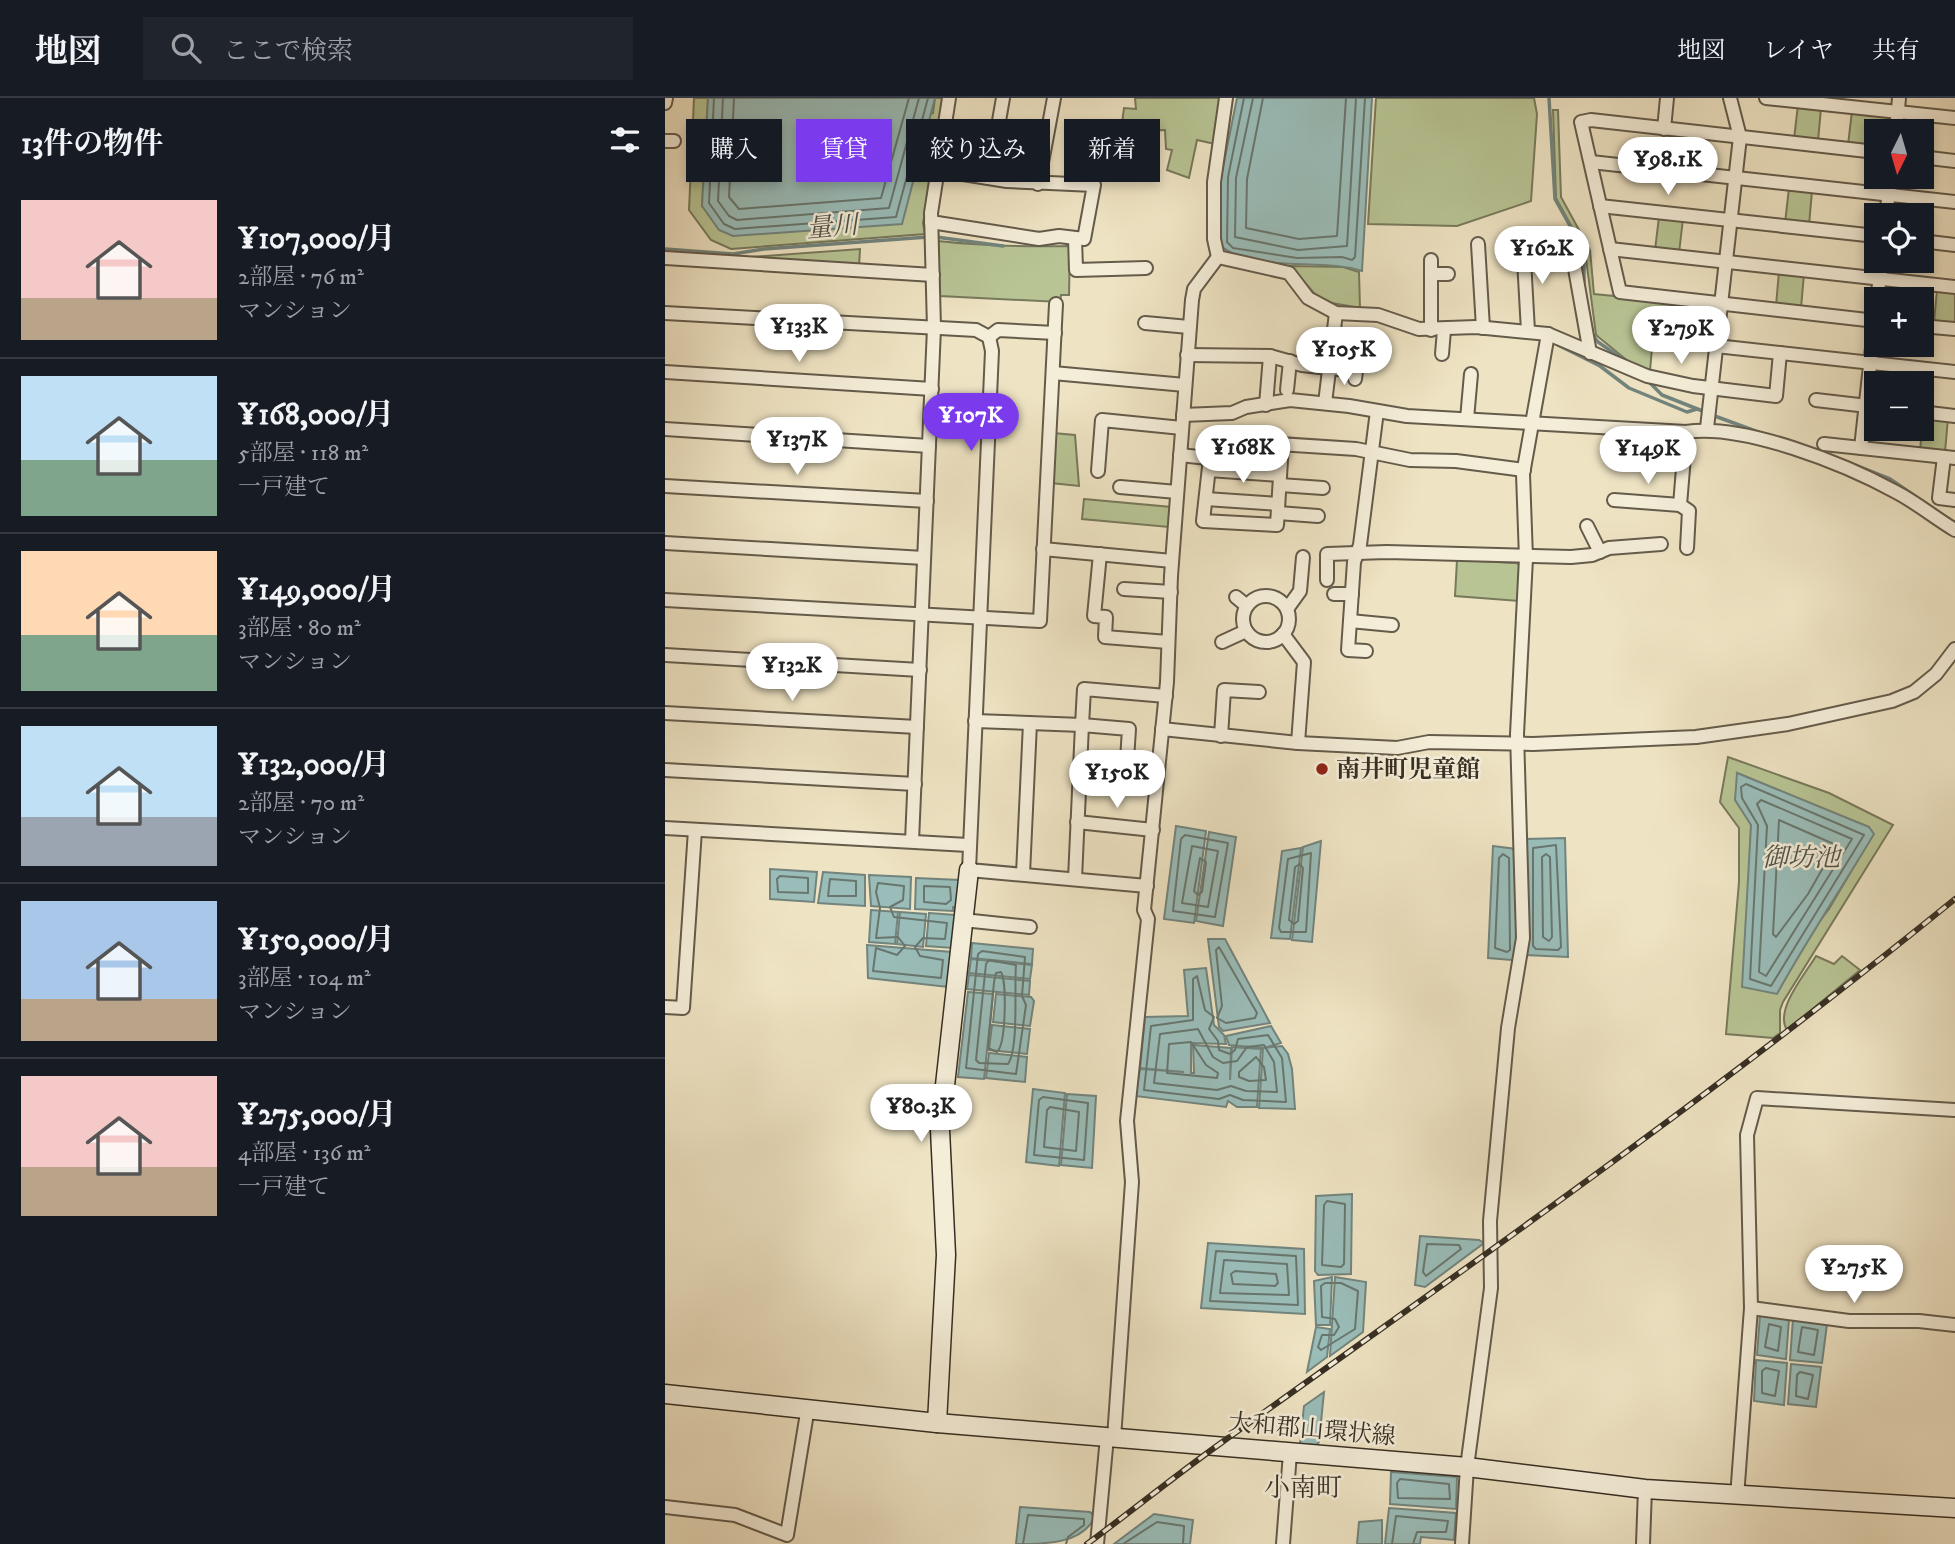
<!DOCTYPE html>
<html lang="ja">
<meta charset="utf-8">
<style>
body{margin:0;font-family:"IM FELL DW Pica","Noto Serif JP",serif;background:#20242c;color:#f1f3f6;height:100vh;display:flex;flex-direction:column;font-size:26px;white-space:nowrap}
*{box-sizing:border-box;margin:0}
p{font-size:23px;color:#9ea1a6}
.icon{flex:none;width:38px;height:38px;fill:none;stroke:currentColor;stroke-width:2;stroke-linecap:round;stroke-linejoin:round}
.map{position:relative;flex:1;overflow:hidden}
.drawer{display:flex;flex-direction:column;background:#171b24;width:665px}
.drawer>*{flex:none}
.guide{position:absolute;left:21px;top:21px;width:665px;height:63px;display:flex;gap:14px}
.needle{width:46px;rotate:185deg}
.fabs{position:absolute;left:1199px;top:21px;display:grid;gap:14px}
.fabs a{display:grid;place-items:center;width:70px;height:70px;border-radius:0px;background:#171b24;box-shadow:0 4px 10px #0003;font-size:35px}
.price{position:absolute;translate:-50% -60px;padding:0 16px;border-radius:24px;background:#fff;color:#222;font-size:23px;line-height:46px;filter:drop-shadow(0 2px 4px #0008)}
.price::after{content:'';position:absolute;left:50%;top:42px;width:21px;height:16px;margin-left:-10px;background:inherit;clip-path:polygon(0 0,100% 0,50% 100%)}
.price.selected{background:#7c3aed;color:#fff}
ul{padding:0;list-style:none}
li{display:flex;align-items:center;gap:21px;height:175px;padding:0 21px}
li+li{border-top:2px solid #363941}
li span{display:grid;place-items:center;flex:none;width:196px;height:140px;border-radius:0px;color:#555}
li>.icon{margin-inline-start:auto}
span .icon{width:84px;height:84px;fill:#fffc;stroke-width:1}
li b{font-size:30px}
h2{display:flex;justify-content:space-between;align-items:center;height:84px;padding:0 21px;font-size:30px}
.tag{padding:0 24px;border-radius:0px;background:#171b24;box-shadow:0 4px 10px #0003;font-size:24px;line-height:63px}
.tag.selected{background:#7c3aed;color:#fff}
header{display:flex;align-items:center;gap:42px;box-sizing:border-box;height:98px;padding:0 35px;background:#171b24;border-bottom:2px solid #363941}
header strong{font-size:33px}
nav{display:flex;gap:38px;margin-inline-start:auto;font-size:24px}
.search{width:490px;height:63px;background:#20242c;display:flex;align-items:center;gap:18px;box-sizing:border-box;padding:0 24px;border-radius:0px;color:#9ea1a6;font-size:26px}
main{display:flex;flex:1;min-height:0}
.map>svg:first-child{display:block}
</style>
<header>
<strong>地図</strong>
<div class="search"><svg class="icon" aria-label="search" viewBox="0 0 24 24"><circle cx="10" cy="10" r="6"/><path d="M15 15l6 6"/></svg>ここで検索</div>
<nav><a>地図</a><a>レイヤ</a><a>共有</a></nav>
</header>
<main>
<section class="drawer">
<h2>13件の物件<svg class="icon" aria-label="filters" viewBox="0 0 24 24"><path d="M4 7h16M4 17h16"/><circle cx="9" cy="7" r="2"/><circle cx="15" cy="17" r="2"/></svg></h2>
<ul>
<li><span style="background:linear-gradient(#f6c9c9 70%,#b9a48a 0)"><svg class="icon" aria-label="home" viewBox="0 0 24 24"><path d="M3 11l9-7 9 7M6 9v11h12V9"/></svg></span><div><b>¥107,000/月</b><p>2部屋 · 76 m²</p><p>マンション</p></div></li>
<li><span style="background:linear-gradient(#bfe0f5 60%,#7fa58c 0)"><svg class="icon" aria-label="home" viewBox="0 0 24 24"><path d="M3 11l9-7 9 7M6 9v11h12V9"/></svg></span><div><b>¥168,000/月</b><p>5部屋 · 118 m²</p><p>一戸建て</p></div></li>
<li><span style="background:linear-gradient(#ffd9b3 60%,#7fa58c 0)"><svg class="icon" aria-label="home" viewBox="0 0 24 24"><path d="M3 11l9-7 9 7M6 9v11h12V9"/></svg></span><div><b>¥149,000/月</b><p>3部屋 · 80 m²</p><p>マンション</p></div></li>
<li><span style="background:linear-gradient(#bfe0f5 65%,#9aa5b1 0)"><svg class="icon" aria-label="home" viewBox="0 0 24 24"><path d="M3 11l9-7 9 7M6 9v11h12V9"/></svg></span><div><b>¥132,000/月</b><p>2部屋 · 70 m²</p><p>マンション</p></div></li>
<li><span style="background:linear-gradient(#a9c7e8 70%,#b9a48a 0)"><svg class="icon" aria-label="home" viewBox="0 0 24 24"><path d="M3 11l9-7 9 7M6 9v11h12V9"/></svg></span><div><b>¥150,000/月</b><p>3部屋 · 104 m²</p><p>マンション</p></div></li>
<li><span style="background:linear-gradient(#f6c9c9 65%,#b9a48a 0)"><svg class="icon" aria-label="home" viewBox="0 0 24 24"><path d="M3 11l9-7 9 7M6 9v11h12V9"/></svg></span><div><b>¥275,000/月</b><p>4部屋 · 136 m²</p><p>一戸建て</p></div></li>
</ul>
</section>
<div class="map">
<svg width="1290" height="1446" viewBox="0 0 1290 1446">
<rect width="100%" height="100%" fill="#eee3c3"/>
<filter id="stains"><feTurbulence type="fractalNoise" baseFrequency=".00286" numOctaves="4"/><feColorMatrix values="0 0 0 0 .2 0 0 0 0 .09 0 0 0 0 .02 0 0 0 .5 -.17"/></filter>
<radialGradient id="worn" r=".72"><stop offset=".6" stop-color="#630" stop-opacity="0"/><stop offset="1" stop-color="#630" stop-opacity=".3"/></radialGradient>
<!-- green -->
<g fill="#b8c494" stroke="#77795c" stroke-width="2" fill-rule="evenodd">
<polygon points="29,0 43,0 37,108 268,15 270,0 281,0 258,125 260,136 66,151 46,142 24,112"/>
<polygon points="470,0 557,0 550,46 532,42 524,80 502,72 507,52 501,51 500,32 456,33 459,10 471,11"/>
<polygon points="711,0 869,0 872,16 866,103 792,128 703,126"/>
<polygon points="1133,7 1156,10 1153,43 1129,41"/>
<polygon points="888,12 893,12 896,99 925,152 929,196 1022,205 1019,227 989,227 985,273 969,268 931,237 920,153 891,100"/>
<polygon points="1187,13 1224,17 1222,33 1211,33 1211,50 1183,47"/>
<polygon points="1005,35 1027,38 1023,72 1001,69"/>
<polygon points="1124,90 1147,93 1144,127 1120,125"/>
<polygon points="994,119 1018,121 1014,155 990,152"/>
<path d="M273,143C318,148 360,149 405,148L404,197H396L395,204L275,198Z"/>
<polygon points="195,151 194,169 58,161"/>
<polygon points="625,168 678,169 694,174 695,210 656,203"/>
<polygon points="1114,173 1139,176 1136,210 1111,208"/>
<polygon points="1272,192 1290,194 1290,227 1269,224"/>
<polygon points="1259,318 1283,320 1280,354 1255,351"/>
<polygon points="388,335 410,337 414,388 386,385"/>
<polygon points="419,401 506,409 504,429 417,421"/>
<polygon points="792,462 852,465 856,470 854,503 790,498"/>
<path d="M1063,659L1164,695L1228,727L1118,904L1115,912V935L1108,940L1061,936L1074,784V730L1055,704ZM1072,675L1204,729L1208,736L1164,811L1147,833L1085,784L1086,727Z"/>
<path d="M1151,858L1169,866L1177,858L1195,872L1122,932C1109,912 1141,875 1151,858Z"/>
</g>
<!-- water -->
<g fill="#9abdb9" stroke="#72847d" stroke-width="2">
<polygon points="43,0 270,0 237,126 68,138 54,132 37,108"/>
<path d="M572,0H707L697,173C659,160 582,175 554,146L556,79Z"/>
<path d="M1072,675L1204,729L1209,736C1177,790 1142,841 1112,896L1077,889L1086,727L1070,702Z"/>
<polygon points="511,728 541,733 529,825 499,821"/>
<polygon points="544,734 571,739 558,828 531,823"/>
<polygon points="900,740 903,859 860,857 861,741"/>
<polygon points="656,743 647,844 627,842 638,749"/>
<polygon points="828,748 851,751 851,859 847,862 823,860"/>
<polygon points="636,750 625,841 606,840 617,753"/>
<polygon points="105,771 152,774 149,804 105,801"/>
<polygon points="158,774 200,777 200,808 153,805"/>
<polygon points="204,777 246,779 245,811 206,808"/>
<polygon points="251,780 295,782 292,809 288,809 288,813 250,811"/>
<polygon points="206,812 233,814 230,846 204,844"/>
<polygon points="235,814 261,816 258,849 232,846"/>
<polygon points="264,815 290,817 288,850 261,848"/>
<polygon points="543,841 560,841 605,925 558,933 554,929"/>
<polygon points="307,845 368,851 367,866 306,860"/>
<polygon points="202,847 287,854 283,889 203,880"/>
<polygon points="306,861 367,867 365,881 304,875"/>
<polygon points="541,870 549,927 559,937 561,946 526,945 526,975 529,975 528,947 566,950 565,982 567,949 596,951 592,1009 572,1009 563,1003 561,1009 470,998 475,971 519,974 475,970 480,919 523,918 519,872"/>
<polygon points="304,877 365,883 364,897 302,891"/>
<polygon points="303,894 328,896 319,981 293,979"/>
<polygon points="331,896 366,899 369,903 365,928 328,924"/>
<polygon points="327,927 365,931 362,956 324,952"/>
<polygon points="606,928 616,945 599,950 617,948 623,956 627,971 630,1011 594,1010 598,950 564,947 561,938"/>
<polygon points="324,955 362,959 360,984 321,980"/>
<polygon points="368,991 400,995 394,1068 361,1064"/>
<polygon points="402,996 431,998 427,1070 396,1067"/>
<polygon points="687,1096 686,1176 653,1177 650,1173 651,1098"/>
<polygon points="755,1138 814,1142 819,1145 760,1189 750,1187"/>
<polygon points="543,1145 639,1151 640,1216 536,1210"/>
<polygon points="667,1179 665,1227 651,1227 649,1183"/>
<polygon points="670,1179 701,1184 698,1234 665,1258"/>
<polygon points="1095,1217 1124,1221 1121,1261 1092,1257"/>
<polygon points="1128,1221 1162,1226 1157,1265 1125,1262"/>
<polygon points="651,1229 665,1231 662,1259 642,1274"/>
<polygon points="1091,1262 1122,1265 1119,1307 1089,1303"/>
<polygon points="1126,1266 1156,1269 1151,1309 1123,1306"/>
<polygon points="659,1294 654,1344 651,1347 635,1346 639,1308"/>
<polygon points="726,1374 792,1379 791,1411 725,1406"/>
<path d="M355,1409L425,1414L430,1419C417,1446 381,1446 351,1446Z"/>
<polygon points="724,1410 791,1415 789,1442 756,1439 755,1446 720,1446"/>
<polygon points="489,1416 528,1422 525,1446 449,1446"/>
<polygon points="717,1422 717,1446 692,1446 694,1424"/>
</g>
<g fill="none" stroke-linecap="round" stroke-linejoin="round">
<!-- shore -->
<g stroke="#68766e" stroke-width="2">
<polyline points="49,0 44,105 59,126 70,131 231,119 263,0"/>
<polyline points="58,0 53,103 64,118 72,122 224,110 254,0"/>
<polyline points="69,0 64,99 74,111 216,100 244,0"/>
<polyline points="579,0 563,79 562,144 568,150 632,160 677,159 687,162 690,159 700,0"/>
<polyline points="588,0 571,80 570,139 633,152 682,148 691,0"/>
<polyline points="598,0 582,81 581,130 634,141 672,138 681,0"/>
<polygon points="1081,686 1199,737 1106,888 1085,881 1093,727 1077,700 1076,689"/>
<polygon points="1096,702 1187,741 1101,878 1094,874 1102,728 1092,706"/>
<polygon points="1114,722 1171,747 1143,796 1111,839 1108,836"/>
<polygon points="520,737 563,745 550,819 508,813 516,741"/>
<polygon points="891,747 896,849 893,852 871,851 868,848 868,750"/>
<polygon points="527,748 553,753 543,809 517,805"/>
<polygon points="646,755 641,834 616,834 614,830 623,761"/>
<polygon points="838,756 844,760 845,852 842,854 830,850 834,760"/>
<polygon points="881,756 885,759 887,839 884,843 878,839 877,759"/>
<polygon points="535,760 541,764 537,794 533,797 529,793"/>
<polygon points="635,766 638,770 633,823 629,826 624,822 630,769"/>
<polygon points="115,778 143,780 143,795 113,794 112,781"/>
<polygon points="165,781 191,783 191,798 163,798"/>
<polygon points="213,785 239,788 238,802 225,809 229,819 282,825 280,841 258,840 250,849 255,858 278,862 276,880 208,873 211,850 232,857 240,848 233,839 211,840 215,810 211,794"/>
<polygon points="259,788 285,789 286,802 281,806 259,804"/>
<polygon points="554,849 592,915 590,920 561,925 552,920 557,908 551,852"/>
<polygon points="317,853 360,859 357,898 361,907 351,976 301,970 313,856"/>
<path d="M324,862L351,867C349,889 354,950 343,966L314,965L311,962L321,866Z"/>
<path d="M336,874C342,884 341,946 332,954L323,950L329,884L331,875Z"/>
<polygon points="532,878 540,912 549,919 544,931 553,943 554,952 565,956 570,952 573,941 603,937 617,960 621,1004 578,1002 565,997 554,1001 479,992 486,928 528,922 528,881"/>
<polygon points="533,931 548,959 558,965 572,963 582,949 599,947 609,964 612,994 581,993 566,988 552,992 489,985 495,936"/>
<polygon points="526,944 541,967 553,975 552,980 502,975 504,946"/>
<polygon points="591,959 599,969 601,982 584,983 574,979 574,974"/>
<polygon points="378,999 423,1005 419,1062 369,1057 374,1002"/>
<polygon points="385,1009 414,1014 411,1053 379,1049 382,1012"/>
<polygon points="662,1103 680,1106 679,1166 676,1169 657,1167 659,1107"/>
<polygon points="762,1146 794,1147 796,1151 761,1178 758,1174"/>
<polygon points="551,1153 631,1158 633,1207 545,1203"/>
<polygon points="559,1162 622,1166 624,1197 555,1195"/>
<polygon points="570,1173 611,1176 613,1185 610,1188 568,1186 566,1176"/>
<polygon points="660,1185 676,1185 693,1193 690,1231 656,1252 653,1249 657,1237 669,1237 674,1229 670,1221 657,1219 656,1188"/>
<polygon points="1104,1226 1116,1229 1113,1253 1100,1249"/>
<polygon points="1137,1229 1153,1232 1149,1257 1133,1254"/>
<polygon points="1101,1270 1114,1273 1110,1298 1097,1295 1097,1273"/>
<polygon points="1135,1274 1148,1277 1143,1301 1131,1298 1132,1277"/>
<polygon points="735,1381 784,1386 785,1401 733,1400 732,1385"/>
<polyline points="358,1446 363,1417 419,1421 419,1427 403,1439 401,1446"/>
<polyline points="458,1446 492,1424 519,1428 518,1446"/>
<polyline points="727,1446 731,1418 783,1423 781,1434 752,1434 748,1446"/>
</g>
<!-- stream -->
<g stroke="#72847d" stroke-width="3.5">
<polyline points="884,0 890,101 919,153 919,188"/>
<polyline points="271,139 338,148"/>
<polyline points="0,151 68,156 99,151 263,139"/>
<polyline points="927,236 933,244 962,264"/>
<polyline points="893,247 935,268 964,290 1022,314 1032,311"/>
<polyline points="983,283 997,297 1040,314"/>
<polyline points="1047,317 1096,335"/>
<polyline points="1157,354 1225,381 1290,425"/>
</g>
<defs>
<g id="street">
<polyline points="1101,0 1290,20"/>
<polyline points="0,5 1,0"/>
<polyline points="999,31 1002,0"/>
<polyline points="1231,33 1234,0"/>
<polyline points="0,43 9,43"/>
<polyline points="1211,54 926,22 916,24 955,194 1211,223"/>
<polyline points="1256,59 1290,63"/>
<polyline points="926,64 1290,104"/>
<polyline points="324,80 338,0"/>
<polyline points="373,86 389,0"/>
<polyline points="935,108 1211,138"/>
<polyline points="1221,117 1226,79"/>
<polyline points="266,124 374,141 394,138 419,141 429,87 342,83 273,72"/>
<polyline points="410,140 411,172 481,170"/>
<polyline points="1256,143 1290,147"/>
<polyline points="858,144 863,233"/>
<polyline points="813,146 818,230"/>
<polyline points="945,151 1290,189"/>
<polyline points="907,154 925,255"/>
<polyline points="553,159 624,175 643,200 671,215 713,217 754,231 811,229 883,236 982,278 1028,288 1111,298 1115,255"/>
<polyline points="553,159 549,141 549,84 561,0"/>
<polyline points="0,160 268,177"/>
<polyline points="766,176 783,176"/>
<polyline points="1212,201 1217,163"/>
<polyline points="0,215 311,232 324,239 327,253 304,772 482,788"/>
<polyline points="480,225 524,229"/>
<polyline points="1256,228 1290,231"/>
<polyline points="766,232 766,162"/>
<polyline points="324,239 333,232 390,235"/>
<polyline points="1051,248 1290,274"/>
<polyline points="777,256 779,232"/>
<polyline points="522,257 605,258 637,267 691,273 690,281"/>
<polyline points="0,274 267,291"/>
<polyline points="388,275 520,287"/>
<polyline points="622,292 625,263"/>
<polyline points="1151,302 1211,309"/>
<polyline points="660,305 671,215"/>
<polyline points="601,307 605,258"/>
<polyline points="1256,314 1290,318"/>
<path d="M518,317L567,315L581,309L625,302L684,308L742,318L1021,334C1078,325 1180,366 1231,394C1252,405 1270,420 1290,432"/>
<polyline points="802,321 806,276"/>
<polyline points="1042,330 1075,39 1065,0"/>
<polyline points="0,331 264,348"/>
<polyline points="1021,334 1015,407 1024,413 1022,450"/>
<polyline points="1159,346 1290,360"/>
<polyline points="1196,350 1211,213"/>
<polyline points="515,357 552,361 553,342 691,351 745,362 791,363 859,372"/>
<polyline points="1279,359 1274,400 1290,402"/>
<polyline points="545,360 538,423 612,427 617,346"/>
<polyline points="544,372 615,377"/>
<polyline points="433,373 437,322 517,330"/>
<polyline points="615,387 658,390"/>
<polyline points="0,388 262,403"/>
<polyline points="455,389 512,394"/>
<polyline points="541,401 613,406"/>
<polyline points="949,402 1015,407"/>
<polyline points="613,415 653,418"/>
<polyline points="922,428 935,454"/>
<polyline points="0,445 259,460"/>
<polyline points="378,451 507,463"/>
<polyline points="435,456 429,518 441,519 440,539 503,544"/>
<polyline points="662,482 662,456 722,454 906,459 927,457 944,450 996,446"/>
<polyline points="459,491 506,494"/>
<polyline points="669,496 687,496"/>
<circle cx="601" cy="521" r="23"/>
<polyline points="571,499 582,508"/>
<polyline points="0,502 375,523 391,206"/>
<polyline points="622,511 635,493 638,459"/>
<polyline points="685,523 727,527"/>
<polyline points="618,536 639,564 633,645"/>
<polyline points="557,544 581,533"/>
<polyline points="701,553 683,552 689,464 695,447 712,313"/>
<polyline points="0,557 255,572"/>
<polyline points="0,615 252,629"/>
<polyline points="310,623 417,627 419,591 501,598"/>
<polyline points="497,631 633,645 732,650 764,644 868,646 1031,639 1123,626 1227,603 1249,594 1271,576 1290,551"/>
<polyline points="556,638 559,592 594,594"/>
<polyline points="0,672 250,686"/>
<polyline points="412,724 488,732"/>
<polyline points="0,730 303,747"/>
<polyline points="247,743 269,230 266,115 284,0"/>
<polyline points="358,776 365,625"/>
<polyline points="410,781 417,627 464,631 461,677"/>
<polyline points="298,822 365,829"/>
<polyline points="0,909 18,910 30,732"/>
<polyline points="1086,1210 1184,1223 1254,1223 1290,1227"/>
<polyline points="449,1340 467,1084 462,1023 483,821 479,812 502,584 506,478 527,202 529,191 553,159"/>
<polyline points="1072,1399 1086,1210 1082,1037 1092,1000 1290,1012"/>
<polyline points="0,1409 70,1417 122,1437 143,1309"/>
<polyline points="432,1446 442,1339"/>
<polyline points="618,1446 625,1355"/>
<polyline points="797,1446 802,1369 826,1190 825,1123 843,930 858,840 852,636 861,460 858,376 883,236"/>
<polyline points="978,1446 980,1391"/>
</g>
<g id="secondary">
<polyline points="0,1296 272,1325 802,1369 980,1391 1290,1410"/>
<polyline points="272,1325 281,1157 275,1032 304,772"/>
</g>
</defs>
<!-- street casing -->
<use href="#street" stroke="#645b4b" stroke-width="16"/>
<!-- secondary casing -->
<use href="#secondary" stroke="#362e23" stroke-width="21"/>
<!-- street -->
<use href="#street" stroke="#f4edd8" stroke-width="12"/>
<!-- secondary -->
<use href="#secondary" stroke="#f4edd8" stroke-width="18"/>
<defs>
<path id="rail" d="M422,1446C467,1413 511,1377 556,1345C804,1168 1054,993 1290,801"/>
</defs>
<!-- rail casing -->
<use href="#rail" stroke="#362e23" stroke-width="6"/>
<!-- rail -->
<use href="#rail" stroke="#f4edd8" stroke-width="3.5" stroke-dasharray="10" stroke-linecap="butt"/>
</g>
<!-- markers -->
<circle fill="#8f2418" stroke="#f4edd8" stroke-width="2.5" cx="657" cy="671" r="7"/>
<g text-anchor="middle" stroke-width="5" stroke-linejoin="round" paint-order="stroke">
<!-- poi labels -->
<g font-size="24" font-weight="bold" fill="#362e23" stroke="#f4edd8" text-anchor="start">
<text x="671" y="679">南井町児童館</text>
</g>
<!-- street labels -->
<g font-size="24" fill="#362e23" stroke="#f4edd8">
<text transform="translate(647 1331) rotate(5)" y="8">大和郡山環状線</text>
</g>
<!-- water labels -->
<g font-size="26" font-style="italic" fill="#4f5248" stroke="#f4edd8">
<text transform="translate(167 128) rotate(-5)" y="9">量川</text>
<text x="1136" y="768">御坊池</text>
</g>
<!-- neighbourhood labels -->
<g font-size="26" fill="#362e23" stroke="#f4edd8">
<text x="638" y="1398">小南町</text>
</g>
</g>
<rect width="100%" height="100%" filter="url(#stains)"/>
<rect width="100%" height="100%" fill="url(#worn)"/>
</svg>
<div class="fabs">
<a><svg class="needle" viewBox="-14 -14 28 28"><path d="M0-13l5 13h-10z" fill="#e53935"/><path d="M0 13l5-13h-10z" fill="#9ea1a6"/></svg></a>
<a><svg class="icon" aria-label="locate" viewBox="0 0 24 24"><circle cx="12" cy="12" r="6"/><path d="M12 2v4M12 18v4M2 12h4M18 12h4"/></svg></a>
<a>+</a>
<a>−</a>
</div>
<b class="price" style="left:1003px;top:99px">¥98.1K</b>
<b class="price" style="left:877px;top:188px">¥162K</b>
<b class="price" style="left:134px;top:266px">¥133K</b>
<b class="price" style="left:1016px;top:268px">¥279K</b>
<b class="price" style="left:679px;top:289px">¥105K</b>
<b class="price selected" style="left:306px;top:355px">¥107K</b>
<b class="price" style="left:132px;top:379px">¥137K</b>
<b class="price" style="left:578px;top:387px">¥168K</b>
<b class="price" style="left:983px;top:388px">¥149K</b>
<b class="price" style="left:127px;top:605px">¥132K</b>
<b class="price" style="left:452px;top:712px">¥150K</b>
<b class="price" style="left:256px;top:1046px">¥80.3K</b>
<b class="price" style="left:1189px;top:1207px">¥275K</b>
<div class="guide">
<a class="tag">購入</a>
<a class="tag selected">賃貸</a>
<a class="tag">絞り込み</a>
<a class="tag">新着</a>
</div>
</div>
</main>
